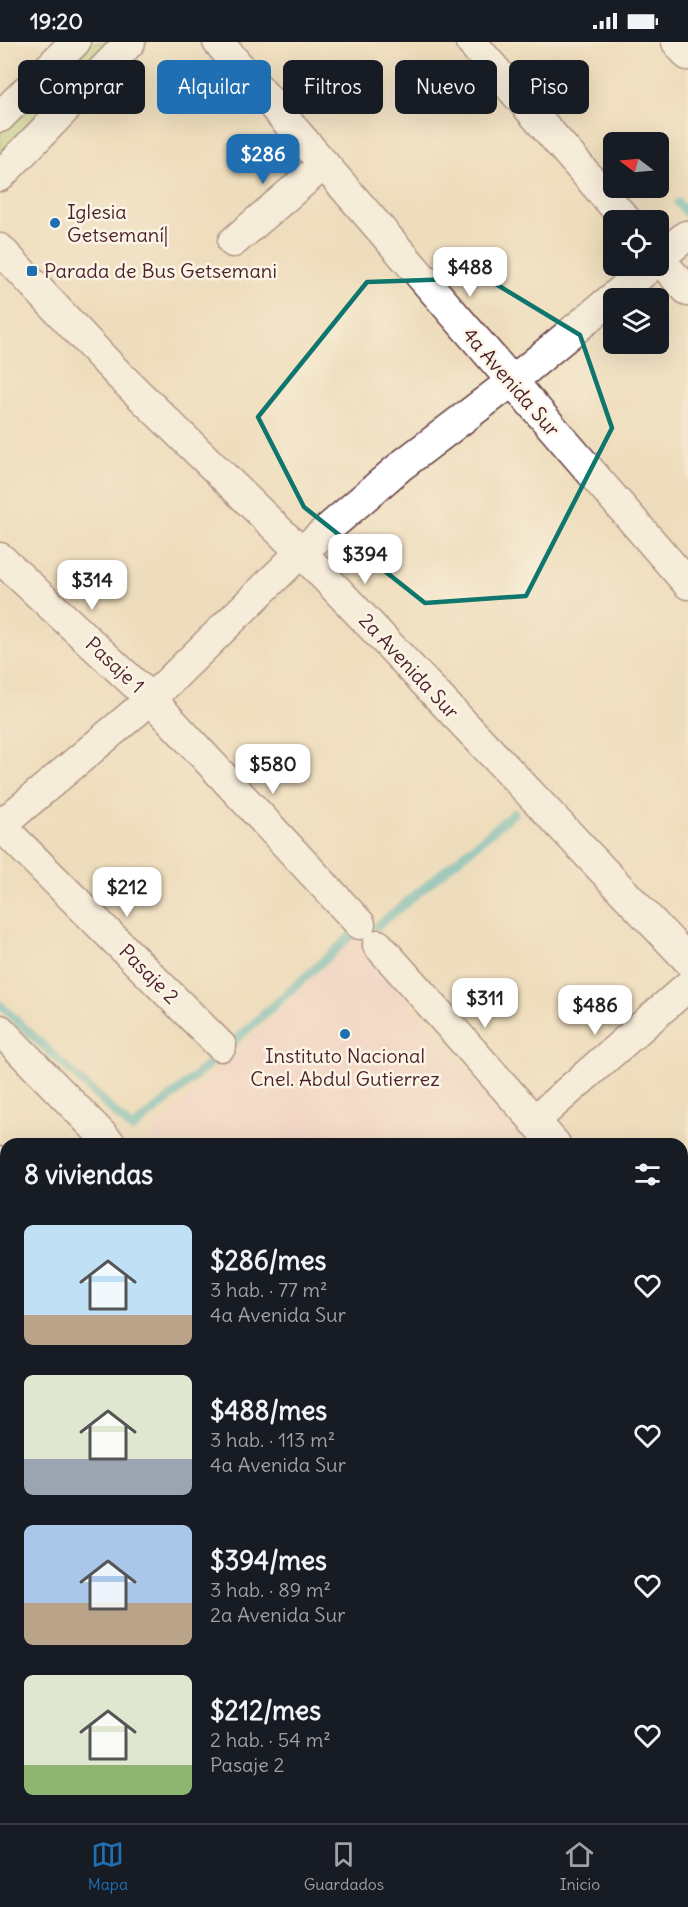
<!DOCTYPE html>
<html lang="es">
<meta charset="utf-8">
<style>
body{margin:0;font-family:Delius,sans-serif;background:#242831;color:#f1f3f6;height:100vh;display:flex;flex-direction:column;font-size:22px;white-space:nowrap}
*{box-sizing:border-box;margin:0}
p{font-size:20px;color:#9ea1a6}
.icon{flex:none;width:33px;height:33px;fill:none;stroke:currentColor;stroke-width:2;stroke-linecap:round;stroke-linejoin:round}
.map{position:relative;flex:1;overflow:hidden}
.panel{position:absolute;left:0px;top:1096px;width:688px;height:686px;display:flex;flex-direction:column;background:#171b24;border-radius:18px 18px 0 0;box-shadow:0 6px 24px #0002}
.panel>*{flex:none}
.banner{position:absolute;left:18px;top:18px;width:652px;height:54px;display:flex;gap:12px}
.needle{width:39px;rotate:286deg}
.fabs{position:absolute;left:603px;top:90px;display:grid;gap:12px}
.fabs a{display:grid;place-items:center;width:66px;height:66px;border-radius:9px;background:#171b24;box-shadow:0 6px 24px #0002;font-size:30px}
.price{position:absolute;translate:-50% -51px;padding:0 14px;border-radius:12px;background:#fff;color:#222;font-size:20px;line-height:39px;filter:drop-shadow(0 2px 3px #0008)}
.price::after{content:'';position:absolute;left:50%;top:36px;width:18px;height:14px;margin-left:-9px;background:inherit;clip-path:polygon(0 0,100% 0,50% 100%)}
.price.active{background:#1f6fb2;color:#fff}
ul{padding:0;list-style:none}
li{display:flex;align-items:center;gap:18px;height:150px;padding:0 24px}
li span{display:grid;place-items:center;flex:none;width:168px;height:120px;border-radius:9px;color:#555}
li>.icon{margin-inline-start:auto}
span .icon{width:72px;height:72px;fill:#fffc;stroke-width:1}
li b{font-size:26px}
h2{display:flex;justify-content:space-between;align-items:center;height:72px;padding:0 24px;font-size:26px}
.tag{padding:0 21px;border-radius:9px;background:#171b24;box-shadow:0 6px 24px #0002;font-size:21px;line-height:54px}
.tag.active{background:#1f6fb2;color:#fff}
.status{display:flex;justify-content:space-between;align-items:center;height:42px;padding:0 30px;background:#171b24;direction:ltr}
.status svg{height:16px;fill:currentColor}
.menu{display:flex;justify-content:space-around;align-items:center;height:84px;border-top:2px solid #363941;background:#171b24;font-size:16px;color:#9ea1a6}
.menu a{display:grid;justify-items:center;gap:3px}
.menu .active{color:#1f6fb2}
.map>svg:first-child{display:block}
</style>
<div class="status"><b>19:20</b><svg viewBox="0 0 49 12"><path d="M0 12V9h3v3zM5 12V6h3v6zM10 12V3h3v9zM15 12V0h3v12zM26 1h20v11H26zM47 4h2v5h-2z"/></svg></div>
<div class="map">
<svg width="688" height="1781" viewBox="0 0 688 1781">
<rect width="100%" height="100%" fill="#fcf5e5"/>
<filter id="ink" filterUnits="userSpaceOnUse"><feTurbulence type="fractalNoise" baseFrequency=".0167" numOctaves="2"/><feDisplacementMap in="SourceGraphic" scale="12" xChannelSelector="R" yChannelSelector="G"/><feConvolveMatrix kernelMatrix="1 2 1 2 8 2 1 2 1" color-interpolation-filters="sRGB"/></filter>
<filter id="wash" filterUnits="userSpaceOnUse"><feTurbulence type="fractalNoise" baseFrequency=".008" numOctaves="4" result="noise"/><feDisplacementMap in="SourceGraphic" scale="24" xChannelSelector="R" yChannelSelector="G"/><feGaussianBlur stdDeviation="1.35" result="paint"/><feColorMatrix in="noise" values="0 0 0 0 0 0 0 0 0 0 0 0 0 0 0 0 0 1.4 0 .05"/><feComposite in="paint" operator="in"/></filter>
<g filter="url(#wash)">
<rect width="100%" height="100%" fill="#eeddbc"/>
<!-- built -->
<polygon fill="#f7cfd2" points="354,896 529,1102 151,1102 146,1096"/>
<!-- green -->
<polygon fill="#adcf78" stroke="#7c7752" stroke-width="1.5" points="89,0 111,0 0,111 0,92"/>
<!-- water -->
<g fill="#42b2bb" stroke="#466873" stroke-width="1.5">
<polygon points="0,1486 6,1487 6,1541 0,1540"/>
<polygon points="682,1496 688,1504 688,1593 683,1587"/>
</g>
<g fill="none" stroke-linecap="round" stroke-linejoin="round">
<!-- stream -->
<g stroke="#42b2bb" stroke-width="9">
<polyline points="678,161 688,172"/>
<polyline points="378,884 514,771"/>
<polyline points="0,963 132,1087 181,1047 353,892"/>
</g>
</g>
</g>
<g filter="url(#ink)">
<g fill="none" stroke-linecap="round" stroke-linejoin="round">
<defs>
<g id="minor">
<polyline points="218,0 688,542"/>
<polyline points="471,0 626,178"/>
<polyline points="677,0 688,13"/>
<polyline points="0,75 75,0"/>
<polyline points="0,134 130,0"/>
<polyline points="233,200 324,122"/>
<polyline points="0,207 119,333 301,510 688,918"/>
<polyline points="658,216 688,249"/>
<polyline points="658,217 686,194"/>
<polyline points="0,516 151,657 360,882"/>
<polyline points="0,783 221,1004"/>
<polyline points="0,784 151,657 301,510 402,423 515,337 651,224"/>
<polyline points="378,903 555,1102"/>
<polyline points="0,988 111,1102"/>
<polyline points="534,1079 688,944"/>
<polyline points="0,1120 6,1126"/>
<polyline points="0,1215 6,1209"/>
<polyline points="682,1249 688,1255"/>
<polyline points="0,1356 6,1358"/>
<polyline points="651,1776 654,1781"/>
<polyline points="405,1781 406,1776"/>
</g>
</defs>
<!-- minor casing -->
<use href="#minor" stroke="#633c41" stroke-width="33"/>
<!-- minor -->
<use href="#minor" stroke="#fff" stroke-width="30"/>
</g>
</g>
<!-- marked area -->
<path d="M0 0H688V1781H0ZM486,236L580,293L612,386L526,554L425,561L304,465L258,375L367,240Z" fill="#eeddbc" fill-opacity=".55" fill-rule="evenodd"/>
<path fill="none" stroke="#0f766e" stroke-width="4.5" stroke-linejoin="round" d="M486,236L580,293L612,386L526,554L425,561L304,465L258,375L367,240Z"/>
<!-- markers -->
<g fill="#1f6fb2" stroke="#fcf5e5" stroke-width="2">
<circle cx="55" cy="181" r="6"/>
<rect x="26" y="223" width="12" height="12" rx="3"/>
<circle cx="345" cy="992" r="6"/>
</g>
<g text-anchor="middle" stroke-width="5" stroke-linejoin="round" paint-order="stroke">
<!-- poi labels -->
<g font-size="20" fill="#4a1f2b" stroke="#fcf5e5" text-anchor="start">
<text x="67" y="177">Iglesia<tspan x="67" dy="23">Getsemaní|</tspan></text>
<text x="44" y="236">Parada de Bus Getsemani</text>
<text x="345" y="1021" text-anchor="middle">Instituto Nacional<tspan x="345" dy="23">Cnel. Abdul Gutierrez</tspan></text>
</g>
<!-- street labels -->
<g font-size="20" fill="#4a1f2b" stroke="#fcf5e5">
<text transform="translate(511 340) rotate(49)" y="7">4a Avenida Sur</text>
<text transform="translate(115 623) rotate(43)" y="7">Pasaje 1</text>
<text transform="translate(409 624) rotate(47)" y="7">2a Avenida Sur</text>
<text transform="translate(149 932) rotate(45)" y="7">Pasaje 2</text>
</g>
</g>
</svg>
<div class="fabs">
<a><svg class="needle" viewBox="-14 -14 28 28"><path d="M0-13l5 13h-10z" fill="#e53935"/><path d="M0 13l5-13h-10z" fill="#9ea1a6"/></svg></a>
<a><svg class="icon" aria-label="locate" viewBox="0 0 24 24"><circle cx="12" cy="12" r="6"/><path d="M12 2v4M12 18v4M2 12h4M18 12h4"/></svg></a>
<a><svg class="icon" aria-label="layers" viewBox="0 0 24 24"><path d="M12 4l9 5-9 5-9-5zM3 14l9 5 9-5"/></svg></a>
</div>
<b class="price active" style="left:263px;top:143px">$286</b>
<b class="price" style="left:470px;top:256px">$488</b>
<b class="price" style="left:365px;top:543px">$394</b>
<b class="price" style="left:92px;top:569px">$314</b>
<b class="price" style="left:273px;top:753px">$580</b>
<b class="price" style="left:127px;top:876px">$212</b>
<b class="price" style="left:485px;top:987px">$311</b>
<b class="price" style="left:595px;top:994px">$486</b>
<div class="banner">
<a class="tag">Comprar</a>
<a class="tag active">Alquilar</a>
<a class="tag">Filtros</a>
<a class="tag">Nuevo</a>
<a class="tag">Piso</a>
</div>
<section class="panel">
<h2>8 viviendas<svg class="icon" aria-label="filters" viewBox="0 0 24 24"><path d="M4 7h16M4 17h16"/><circle cx="9" cy="7" r="2"/><circle cx="15" cy="17" r="2"/></svg></h2>
<ul>
<li><span style="background:linear-gradient(#bfe0f5 75%,#b9a48a 0)"><svg class="icon" aria-label="home" viewBox="0 0 24 24"><path d="M3 11l9-7 9 7M6 9v11h12V9"/></svg></span><div><b>$286/mes</b><p>3 hab. · 77 m²</p><p>4a Avenida Sur</p></div><svg class="icon" aria-label="heart" viewBox="0 0 24 24"><path d="M12 20l-8-8c-3-5 5-10 8-4 3-6 11-1 8 4z"/></svg></li>
<li><span style="background:linear-gradient(#dfe7d0 70%,#9aa5b1 0)"><svg class="icon" aria-label="home" viewBox="0 0 24 24"><path d="M3 11l9-7 9 7M6 9v11h12V9"/></svg></span><div><b>$488/mes</b><p>3 hab. · 113 m²</p><p>4a Avenida Sur</p></div><svg class="icon" aria-label="heart" viewBox="0 0 24 24"><path d="M12 20l-8-8c-3-5 5-10 8-4 3-6 11-1 8 4z"/></svg></li>
<li><span style="background:linear-gradient(#a9c7e8 65%,#b9a48a 0)"><svg class="icon" aria-label="home" viewBox="0 0 24 24"><path d="M3 11l9-7 9 7M6 9v11h12V9"/></svg></span><div><b>$394/mes</b><p>3 hab. · 89 m²</p><p>2a Avenida Sur</p></div><svg class="icon" aria-label="heart" viewBox="0 0 24 24"><path d="M12 20l-8-8c-3-5 5-10 8-4 3-6 11-1 8 4z"/></svg></li>
<li><span style="background:linear-gradient(#dfe7d0 75%,#8fb573 0)"><svg class="icon" aria-label="home" viewBox="0 0 24 24"><path d="M3 11l9-7 9 7M6 9v11h12V9"/></svg></span><div><b>$212/mes</b><p>2 hab. · 54 m²</p><p>Pasaje 2</p></div><svg class="icon" aria-label="heart" viewBox="0 0 24 24"><path d="M12 20l-8-8c-3-5 5-10 8-4 3-6 11-1 8 4z"/></svg></li>
</ul>
</section>
</div>
<nav class="menu">
<a class="active"><svg class="icon" aria-label="map" viewBox="0 0 24 24"><path d="M3 6l6-2 6 2 6-2v14l-6 2-6-2-6 2zM9 4v14M15 6v14"/></svg>Mapa</a>
<a><svg class="icon" aria-label="saved" viewBox="0 0 24 24"><path d="M7 4h10v16l-5-4-5 4z"/></svg>Guardados</a>
<a><svg class="icon" aria-label="home" viewBox="0 0 24 24"><path d="M3 11l9-7 9 7M6 9v11h12V9"/></svg>Inicio</a>
</nav>
